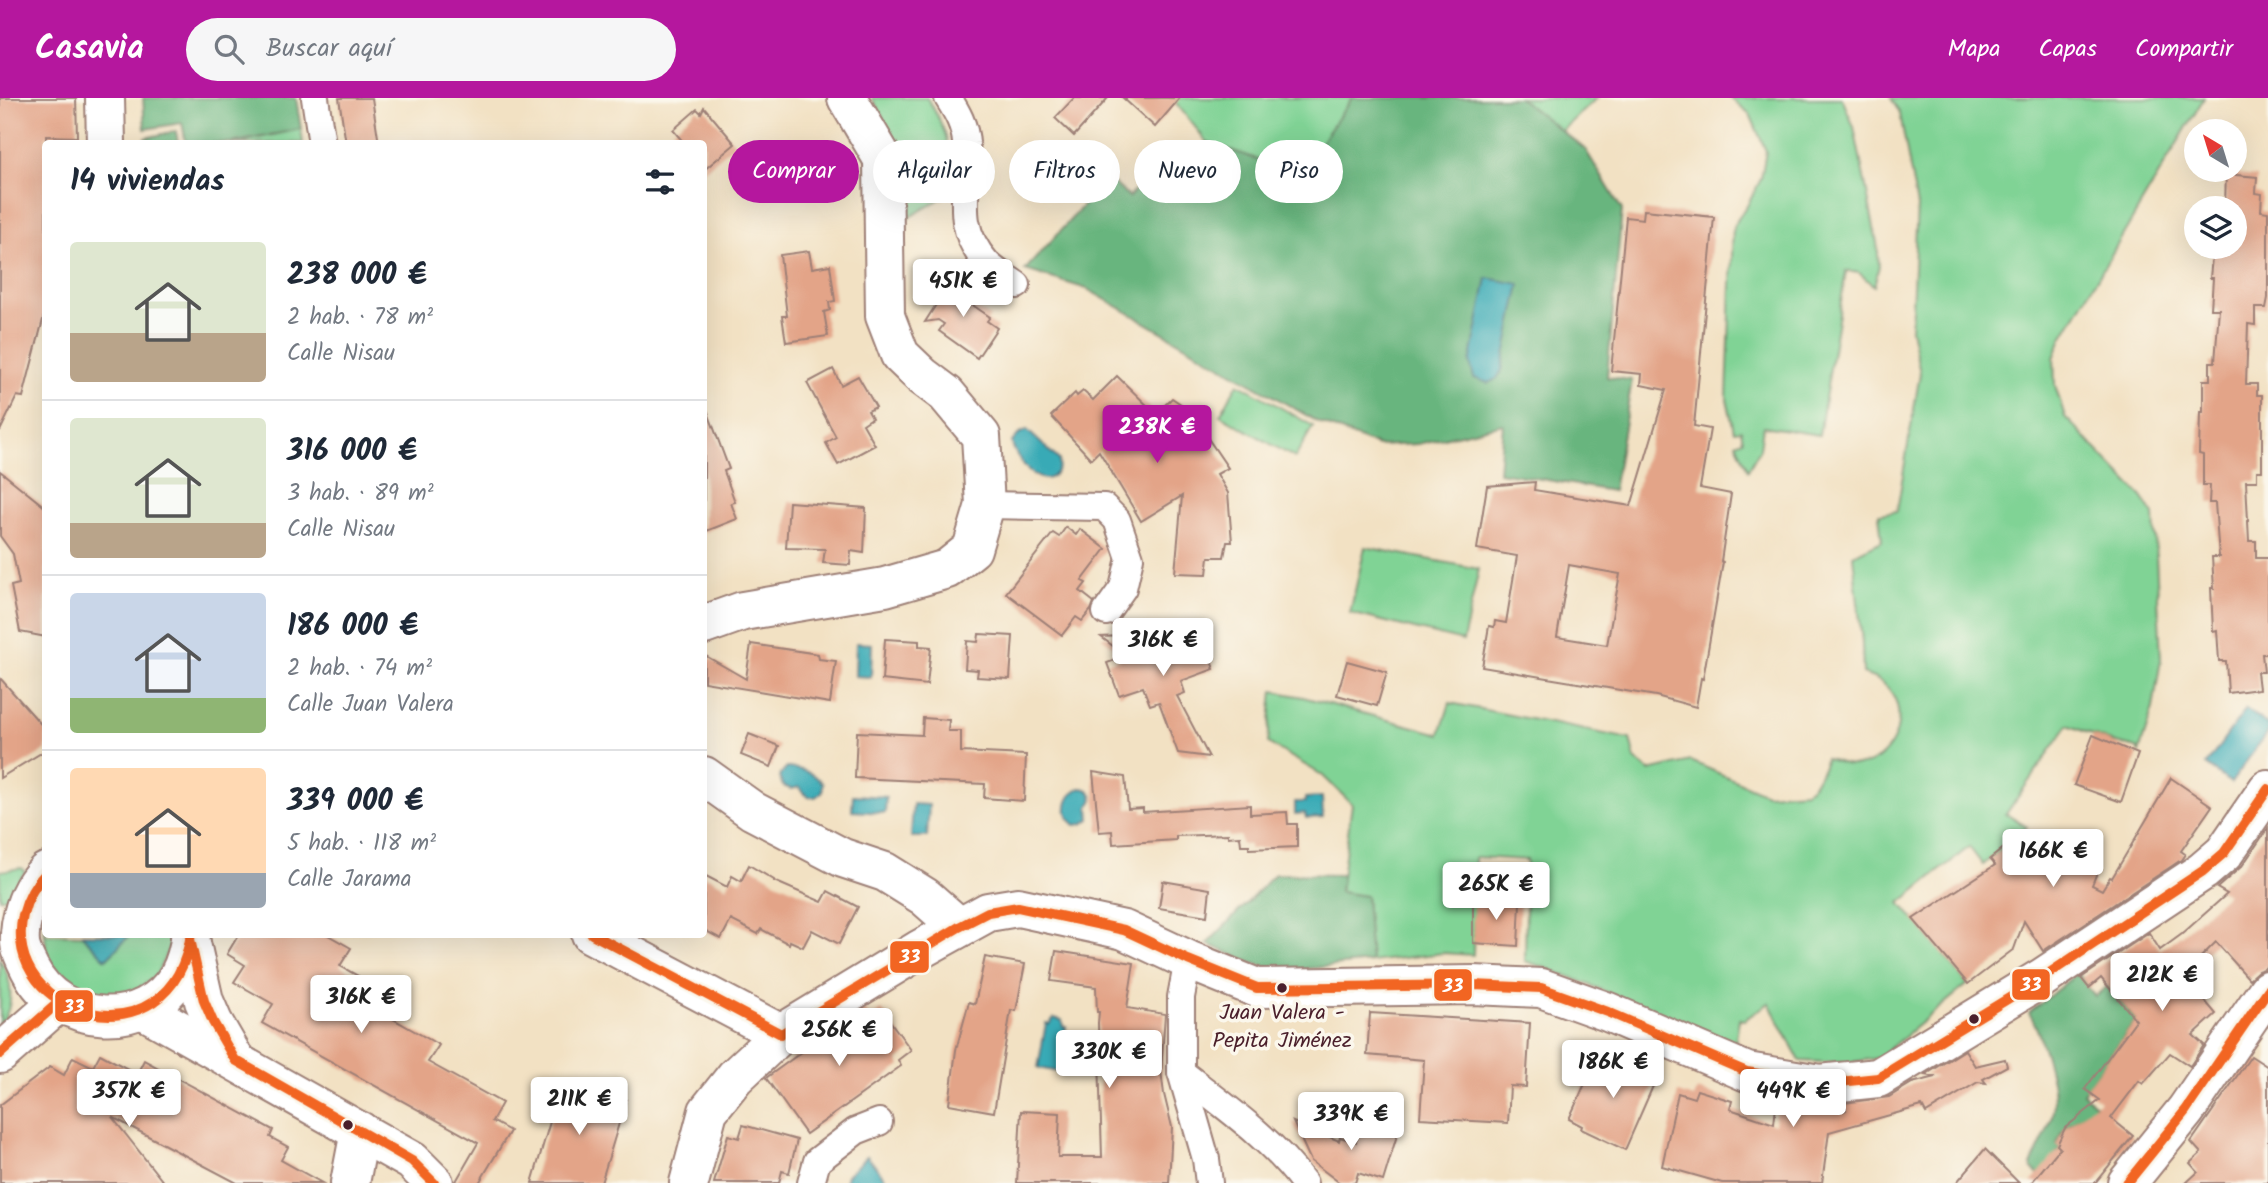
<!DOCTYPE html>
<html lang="es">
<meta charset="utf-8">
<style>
body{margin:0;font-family:Kalam,sans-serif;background:#f6f6f7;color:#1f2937;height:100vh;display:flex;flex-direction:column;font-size:26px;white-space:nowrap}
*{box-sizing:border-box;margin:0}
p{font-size:23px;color:#747a83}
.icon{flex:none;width:38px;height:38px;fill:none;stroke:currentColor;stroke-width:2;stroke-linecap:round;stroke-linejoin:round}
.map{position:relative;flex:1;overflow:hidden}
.details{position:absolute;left:42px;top:42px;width:665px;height:798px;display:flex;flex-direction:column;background:#fff;border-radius:7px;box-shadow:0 7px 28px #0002}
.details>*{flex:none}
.banner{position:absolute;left:728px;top:42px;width:665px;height:63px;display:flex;gap:14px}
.needle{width:46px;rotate:322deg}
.controls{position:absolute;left:2184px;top:21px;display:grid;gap:14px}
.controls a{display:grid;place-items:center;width:63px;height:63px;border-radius:50%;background:#fff;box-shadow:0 7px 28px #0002;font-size:35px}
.price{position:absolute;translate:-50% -60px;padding:0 16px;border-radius:7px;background:#fff;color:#222;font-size:23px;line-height:46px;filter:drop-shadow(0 2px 4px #0008)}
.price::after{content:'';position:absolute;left:50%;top:42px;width:21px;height:16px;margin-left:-10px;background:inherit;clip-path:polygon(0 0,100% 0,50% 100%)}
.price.selected{background:#b5179e;color:#fff}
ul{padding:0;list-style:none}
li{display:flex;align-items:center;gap:21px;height:175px;padding:0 28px}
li+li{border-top:2px solid #e0e1e3}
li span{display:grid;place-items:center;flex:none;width:196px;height:140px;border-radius:7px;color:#555}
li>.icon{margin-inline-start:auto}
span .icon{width:84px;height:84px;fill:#fffc;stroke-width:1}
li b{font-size:30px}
h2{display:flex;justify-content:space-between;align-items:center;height:84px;padding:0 28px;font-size:30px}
.pill{padding:0 24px;border-radius:32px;background:#fff;box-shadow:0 7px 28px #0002;font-size:24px;line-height:63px}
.pill.selected{background:#b5179e;color:#fff}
header{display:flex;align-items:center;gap:42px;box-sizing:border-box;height:98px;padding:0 35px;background:#b5179e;color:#fff}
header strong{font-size:33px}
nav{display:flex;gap:38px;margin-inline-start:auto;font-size:24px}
.search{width:490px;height:63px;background:#f6f6f7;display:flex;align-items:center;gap:18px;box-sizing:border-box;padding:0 24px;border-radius:38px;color:#747a83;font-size:26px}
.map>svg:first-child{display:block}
</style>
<header>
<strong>Casavia</strong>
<div class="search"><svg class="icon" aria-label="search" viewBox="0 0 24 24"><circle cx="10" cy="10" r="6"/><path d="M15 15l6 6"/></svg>Buscar aquí</div>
<nav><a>Mapa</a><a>Capas</a><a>Compartir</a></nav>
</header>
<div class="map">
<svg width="2268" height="1085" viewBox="0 0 2268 1085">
<rect width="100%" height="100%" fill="#fbf7ec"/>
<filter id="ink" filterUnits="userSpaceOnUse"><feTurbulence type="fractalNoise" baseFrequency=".0143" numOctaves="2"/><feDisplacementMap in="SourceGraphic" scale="14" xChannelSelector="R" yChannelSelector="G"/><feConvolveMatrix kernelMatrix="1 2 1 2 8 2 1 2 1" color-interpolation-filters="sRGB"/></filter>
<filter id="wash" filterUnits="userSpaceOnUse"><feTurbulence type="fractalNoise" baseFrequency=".00686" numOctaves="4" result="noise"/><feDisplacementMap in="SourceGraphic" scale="28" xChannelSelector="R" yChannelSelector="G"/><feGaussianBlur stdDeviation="1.57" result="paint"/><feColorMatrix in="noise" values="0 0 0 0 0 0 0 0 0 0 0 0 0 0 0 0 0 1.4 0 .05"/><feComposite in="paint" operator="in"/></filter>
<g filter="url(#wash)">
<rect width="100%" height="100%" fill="#f2e1c3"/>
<!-- green -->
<g fill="#80d395" stroke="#657960" stroke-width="2">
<path d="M872,0H927C954,43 949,51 944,99L901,124L899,55L893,38Z"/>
<polygon points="1172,0 1352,0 1300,76 1207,44"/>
<polygon points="1519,0 1597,0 1561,33"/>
<polygon points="1730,0 1842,0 1854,29 1877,145 1879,168 1874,188 1859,175 1846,173 1819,337 1763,328 1760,351 1748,372 1736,345 1743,342 1741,332 1734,333 1727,301 1733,128 1747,108 1761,81 1766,53 1750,16"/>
<path d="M1891,0H2204L2062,240L2054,260L2055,287L2065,319L2142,399L2154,417L2161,561L2153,610L2139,654L2137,650L2108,643L2068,627L2006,716L2027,729L1983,767L1969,749L1900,805L1968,886L1878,960L1846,965L1800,963L1769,905L1744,922L1739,921L1734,953C1665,921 1597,886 1525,863L1527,762L1475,759L1473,857L1443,855L1371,864L1366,798L1340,794L1352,706L1322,677L1268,645L1273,593L1303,599L1440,636L1450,605L1630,641L1635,661L1649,673L1691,663L1766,696L1806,693L1813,687L1824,668L1825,660C1838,665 1854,670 1867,666C1902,654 1911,601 1878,582C1874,580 1868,578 1863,576L1862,544L1853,457L1882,443L1879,416L1897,413L1920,275L1911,231L1917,108L1900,16Z"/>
<polygon points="301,31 303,45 231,46"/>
<polygon points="1238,285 1313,328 1295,360 1220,317"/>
<polygon points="1365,449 1479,471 1463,543 1350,515"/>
<polygon points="22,770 25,774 6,800 0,800 0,773"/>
<polygon points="45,822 46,836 82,837 106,861 130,837 169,837 170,848 156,878 129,897 96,900 65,886 47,859 44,826"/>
<path d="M0,861C13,883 15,907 0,928Z"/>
</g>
<!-- forest -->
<g fill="#68b57e" stroke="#596a54" stroke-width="2">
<polygon points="143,0 296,0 301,31 231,45 186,45 182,25 145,31"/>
<polygon points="1352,0 1519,0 1585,51 1622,112 1607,279 1632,282 1613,393 1499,374 1503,326 1418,346 1378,348 1318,324 1087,191 1025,172 1108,80 1129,99 1166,57 1183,71 1207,44 1299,76"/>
<polygon points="176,33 178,45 146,45 145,40"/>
<polygon points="1275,776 1342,777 1340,794 1366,798 1371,864 1283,873 1252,865 1207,846"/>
<path d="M2077,875L2095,898L2108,888L2136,922L2083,995L2096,1007L2065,1030L2057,1046L2060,1050L2041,1080L2032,1070V1065C2055,1016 2061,1009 2045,956C2040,941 2038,928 2029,915Z"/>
</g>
<!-- water -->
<g fill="#39aab6" stroke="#426470" stroke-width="2">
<polygon points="1487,180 1520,186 1502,272 1497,281 1488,285 1474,280 1470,265"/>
<path d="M1027,332L1059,362C1060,368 1059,372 1054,377C1039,392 1014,359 1012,344L1020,335Z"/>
<polygon points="856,545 872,546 871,579 855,578"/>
<polygon points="2246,611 2268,627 2268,633 2231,685 2206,667"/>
<path d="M787,670C800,670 815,675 823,686L822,695L815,699H808L799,689L791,691L783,688L779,678Z"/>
<path d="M1080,690C1087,690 1092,693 1093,701L1089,709L1090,721L1082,726L1075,727C1061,716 1066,698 1080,690Z"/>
<polygon points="853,697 886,699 885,715 852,713"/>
<polygon points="1322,699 1323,719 1306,720 1305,715 1295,716 1295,704 1305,704 1305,700"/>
<polygon points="913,706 929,707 927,739 911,739"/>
<polygon points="82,837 82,836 130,837 106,861"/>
<polygon points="1054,920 1062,922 1063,929 1066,929 1059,974 1038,970 1046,925 1049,926"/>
<polygon points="867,1058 885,1080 879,1085 845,1085 847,1077"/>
</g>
<g id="blocks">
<!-- building -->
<g fill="#e3a488" fill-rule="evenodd">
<polygon points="0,0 76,0 77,39 46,38 46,210 23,299 17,298 0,333"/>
<polygon points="339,0 372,0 379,46 346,46"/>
<polygon points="1074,0 1108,0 1074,38 1055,20"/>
<polygon points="1123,0 1180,0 1155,29"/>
<polygon points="704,9 735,46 704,72 704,46 685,46 673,32 697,11 701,15"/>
<polygon points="2226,76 2257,79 2256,95 2262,96 2261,113 2268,114 2268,200 2266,210 2255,210 2255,227 2248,226 2246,286 2257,286 2257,297 2262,297 2262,373 2257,373 2257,383 2246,383 2249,443 2256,443 2256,460 2268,460 2268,556 2262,556 2264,574 2257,574 2259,591 2228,595 2226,563 2219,563 2217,532 2213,533 2211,490 2214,490 2212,459 2219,459 2215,405 2209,405 2210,387 2203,387 2203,357 2199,356 2200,314 2203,314 2203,282 2210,282 2210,264 2215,264 2219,211 2211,211 2213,180 2210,180 2213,149 2235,149 2235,110 2218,110 2218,107 2225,107"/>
<path d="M1644,112L1714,119L1694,328L1710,331L1700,390L1731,396L1721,463L1723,464L1703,581L1701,580L1696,609L1656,598L1482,569L1489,528L1494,529L1495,523L1506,525L1517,458L1477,451L1487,388L1535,384L1534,392L1631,408L1666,292L1641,287L1642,276L1611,273L1626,119L1643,121ZM1569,467L1620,476L1607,547L1557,539Z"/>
<polygon points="809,153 812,170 830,167 835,203 829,204 830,212 824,214 828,238 786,244 782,218 787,218 780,157"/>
<polygon points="955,182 973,193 970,198 974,201 971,206 990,219 987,223 997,230 977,260 939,233 944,226 938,222 925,224 948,188 950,189"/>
<polygon points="833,271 841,287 858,278 876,309 868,313 872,320 863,326 875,347 838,367 826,345 836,339 807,285"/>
<polygon points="1117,278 1156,316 1172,300 1188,311 1228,370 1217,376 1228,395 1232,444 1227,444 1224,459 1209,459 1207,476 1175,475 1182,398 1141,423 1099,353 1091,361 1051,318 1075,295 1077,298 1083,293 1093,302"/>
<polygon points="704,309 706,309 729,371 724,373 735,404 731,405 737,421 704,434"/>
<polygon points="0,373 46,410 46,539 20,534 11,488 19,486 13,456 0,438"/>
<polygon points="789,404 866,410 864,455 851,453 850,467 823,465 825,451 786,450"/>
<polygon points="1066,429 1076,437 1080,431 1106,451 1082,483 1086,485 1080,493 1094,504 1091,512 1082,523 1076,519 1062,537 1006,495 1053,435 1059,439"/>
<polygon points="1199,532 1214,571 1181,583 1185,595 1177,598 1209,659 1178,655 1159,604 1150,607 1143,589 1119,597 1107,565 1126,558 1101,539 1146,537 1148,546 1166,540 1167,543"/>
<polygon points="979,536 1013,538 1010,581 977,579 978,572 965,571 967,543 978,544"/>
<polygon points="885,541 919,543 919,548 931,549 927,587 882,582"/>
<polygon points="751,546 818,556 819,561 836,563 830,605 704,584 704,557 746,581"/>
<polygon points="1347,563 1387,574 1377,608 1337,597"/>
<polygon points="0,580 46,632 46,652 0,680"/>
<polygon points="923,620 949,622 948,633 961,633 961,654 1026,657 1024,703 984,700 985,686 855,680 857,634 922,637"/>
<polygon points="749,636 779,648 771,669 741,657"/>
<polygon points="2093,637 2138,656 2121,704 2074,687"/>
<polygon points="1093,674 1125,679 1128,711 1143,710 1143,714 1250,707 1250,716 1287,714 1288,726 1297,726 1297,749 1249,751 1249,747 1241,747 1240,738 1228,739 1228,736 1176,738 1176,742 1113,746 1112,733 1099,734"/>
<polygon points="2171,680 2212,708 2181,753 2185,756 2181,762 2043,853 2024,823 2014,851 1968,886 1913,821 1995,767 1990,761 2010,745 2019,756 2040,737 2098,772 2092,787 2102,792 2110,779 2112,780"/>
<polygon points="2268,730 2268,866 2264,871 2258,873 2249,881 2216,844 2183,877 2216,916 2193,937 2204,947 2190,968 2170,955 2143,986 2139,983 2111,1020 2133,1038 2095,1085 2031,1085 2060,1050 2057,1047 2065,1030 2100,1002 2085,991 2136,922 2101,880 2089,890 2081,880 2149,835 2160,852 2182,836 2227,796 2217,790 2242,768"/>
<polygon points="749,767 774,782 774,783 822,804 828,793 858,809 839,846 812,832 803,849 790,843 789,846 761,831 758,836 731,822 721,841 704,832 704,777 727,789 732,778 741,783"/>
<polygon points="1163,783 1210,791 1207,818 1159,810"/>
<polygon points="1473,798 1520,804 1518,848 1473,845"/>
<polygon points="239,836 326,836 351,850 340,868 360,879 349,896 439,947 428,964 502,1005 492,1023 510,1033 479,1085 455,1085 478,1045 262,925 273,906 234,884 245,867 227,856"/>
<polygon points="1056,853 1134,865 1127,910 1165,916 1161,973 1164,996 1172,1029 1169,1085 1017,1085 1021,1013 1060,1015 1058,1059 1102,1059 1098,925 1099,914 1097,914 1096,889 1051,883"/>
<polygon points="985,859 1025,866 1016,913 1011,912 994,1014 949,1006 956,952 969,904 975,906"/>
<polygon points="864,911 870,920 882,912 911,952 898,962 901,968 806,1036 766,980 843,924"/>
<polygon points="1370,915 1530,925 1526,989 1510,988 1508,1025 1420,1020 1424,962 1367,957"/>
<polygon points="1965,952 1975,968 2005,961 2007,968 1983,981 1986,985 1978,984 1926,1015 1922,1008 1829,1034 1822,1085 1722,1085 1662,1068 1678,995 1694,1000 1697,992 1732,1003 1730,1011 1774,1026 1776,1009 1844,1013 1846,1012 1844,1005 1889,999 1912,985 1936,979 1925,977"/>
<polygon points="100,956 137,976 144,962 273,1032 270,1039 288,1049 281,1062 322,1085 237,1085 112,1019 164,1085 0,1085 0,1007 50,969 64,977 73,959 93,969"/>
<polygon points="1621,956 1653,973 1647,986 1653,988 1625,1052 1581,1031 1582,1028 1569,1021 1597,959 1616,967"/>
<polygon points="2251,958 2268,969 2268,1085 2186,1085 2198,1074 2190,1065 2201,1055 2191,1044"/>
<polygon points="562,983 626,1002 601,1085 532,1085"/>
<polygon points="1362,1023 1398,1034 1383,1083 1358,1075 1355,1085 1340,1085 1311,1063 1293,1024 1339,1043 1340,1039 1356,1044"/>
<polygon points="743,1027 797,1042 789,1075 782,1073 779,1085 714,1085 728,1037 739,1040"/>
<polygon points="1985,1051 2019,1085 1956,1085"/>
</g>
</g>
</g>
<g filter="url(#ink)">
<use href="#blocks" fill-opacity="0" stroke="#9e8077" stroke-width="2"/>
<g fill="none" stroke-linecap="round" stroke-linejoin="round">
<defs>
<g id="street">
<polyline points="315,0 322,46"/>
<path d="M948,0C957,14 965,28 966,45C971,90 951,124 986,164C994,173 1007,180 1017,187"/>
<polyline points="985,407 1104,409 1117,422 1130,460 1123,490 1106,514"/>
<polyline points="1188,862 1181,899 1181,974 1206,1061 1209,1085"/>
<path d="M1181,974C1224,1008 1272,1041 1304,1085"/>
<polyline points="811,1085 817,1063 856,1033 879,1024"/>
</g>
<g id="secondary">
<polyline points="105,0 106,46"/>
<polyline points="704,527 743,513 885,489 947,471 972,451 985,407 981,338 946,296 922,278 900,257 885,218 883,61 847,0"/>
<polyline points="704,678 753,713 843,760 885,774 925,799 959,829"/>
<path d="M46,774C31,789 25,806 21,826C18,848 20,851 30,871C59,929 146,935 179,877C186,864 189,851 191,836"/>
<polyline points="591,836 781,936"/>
<polyline points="190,841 204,903 213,924 235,962"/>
<polyline points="142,911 412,1063 434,1085"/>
<polyline points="0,956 59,904"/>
<polyline points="350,1085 360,1033"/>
<polyline points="689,1085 708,1013 735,979 781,936 919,852 988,814 1018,809 1124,832 1188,862 1257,890 1474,887 1541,890 1608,914 1747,974 1820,986 1878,980 2042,880 2203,773 2224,755 2268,691"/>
<polyline points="2127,1085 2186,1012 2268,892"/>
</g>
</defs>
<!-- street casing -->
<use href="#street" stroke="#9e8077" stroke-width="30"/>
<!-- secondary casing -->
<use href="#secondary" stroke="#9e8077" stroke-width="42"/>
<!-- street -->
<use href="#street" stroke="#fff" stroke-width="26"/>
<!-- secondary -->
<use href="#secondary" stroke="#fff" stroke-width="38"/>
<defs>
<g id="bus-1">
<path d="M46,775C34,787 27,801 23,817C0,919 171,970 191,836"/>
<polyline points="592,836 781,936 959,829 988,814 1018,809 1124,832 1188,862 1257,890 1474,887 1541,890 1608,914 1747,974 1820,986 1878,980 2042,880 2203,773 2224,755 2268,691"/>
<polyline points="190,841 204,903 213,924 235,962 412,1063 434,1085"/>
<polyline points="0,956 59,904"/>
<polyline points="2127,1085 2186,1012 2268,892"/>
</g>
</defs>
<!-- bus-1 casing -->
<use href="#bus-1" stroke="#fbf7ec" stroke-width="16"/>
<!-- bus-1 -->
<use href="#bus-1" stroke="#f26522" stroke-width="10"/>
</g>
</g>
<!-- markers -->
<g fill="#4a1f2b" stroke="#fbf7ec" stroke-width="2.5">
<circle cx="1282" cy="890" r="6"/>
<circle cx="1974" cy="921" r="6"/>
<circle cx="348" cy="1027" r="6"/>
</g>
<g text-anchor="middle" stroke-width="7" stroke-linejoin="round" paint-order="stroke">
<!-- bus labels -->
<g font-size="22" fill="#4a1f2b" stroke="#fbf7ec">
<text x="1282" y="921">Juan Valera -<tspan x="1282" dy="28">Pepita Jiménez</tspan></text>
</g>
</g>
<g stroke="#fbf7ec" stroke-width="2.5">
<rect x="889" y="842" width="41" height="34" rx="7" fill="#f26522"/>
<rect x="2011" y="870" width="40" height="33" rx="7" fill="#f26522"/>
<rect x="1433" y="870" width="40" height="34" rx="7" fill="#f26522"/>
<rect x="54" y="891" width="40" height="34" rx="7" fill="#f26522"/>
</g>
<g font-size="19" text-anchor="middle" font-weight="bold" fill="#fff">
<text x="910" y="865">33</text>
<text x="2031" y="893">33</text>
<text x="1453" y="894">33</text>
<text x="74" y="915">33</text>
</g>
</svg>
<div class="controls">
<a><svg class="needle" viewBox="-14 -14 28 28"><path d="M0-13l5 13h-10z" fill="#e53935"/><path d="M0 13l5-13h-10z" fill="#747a83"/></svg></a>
<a><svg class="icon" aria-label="layers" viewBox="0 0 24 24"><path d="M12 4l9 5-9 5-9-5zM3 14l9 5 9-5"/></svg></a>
</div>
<b class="price" style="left:963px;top:221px">451K €</b>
<b class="price selected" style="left:1157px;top:367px">238K €</b>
<b class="price" style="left:1163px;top:580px">316K €</b>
<b class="price" style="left:2053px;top:791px">166K €</b>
<b class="price" style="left:1496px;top:824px">265K €</b>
<b class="price" style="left:2162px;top:915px">212K €</b>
<b class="price" style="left:361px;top:937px">316K €</b>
<b class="price" style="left:839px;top:970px">256K €</b>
<b class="price" style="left:1109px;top:992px">330K €</b>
<b class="price" style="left:1613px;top:1002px">186K €</b>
<b class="price" style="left:129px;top:1031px">357K €</b>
<b class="price" style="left:1793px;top:1031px">449K €</b>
<b class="price" style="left:579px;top:1039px">211K €</b>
<b class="price" style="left:1351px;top:1054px">339K €</b>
<div class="banner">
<a class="pill selected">Comprar</a>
<a class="pill">Alquilar</a>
<a class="pill">Filtros</a>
<a class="pill">Nuevo</a>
<a class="pill">Piso</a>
</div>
<section class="details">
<h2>14 viviendas<svg class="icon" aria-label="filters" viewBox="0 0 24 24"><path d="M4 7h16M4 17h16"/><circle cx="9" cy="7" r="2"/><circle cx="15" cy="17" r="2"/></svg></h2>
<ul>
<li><span style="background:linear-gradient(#dfe7d0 65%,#b9a48a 0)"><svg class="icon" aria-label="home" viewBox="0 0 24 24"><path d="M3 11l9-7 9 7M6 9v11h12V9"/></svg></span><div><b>238 000 €</b><p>2 hab. · 78 m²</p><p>Calle Nisau</p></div></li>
<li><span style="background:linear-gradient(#dfe7d0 75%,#b9a48a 0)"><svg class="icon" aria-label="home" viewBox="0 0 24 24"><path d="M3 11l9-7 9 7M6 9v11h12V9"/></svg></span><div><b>316 000 €</b><p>3 hab. · 89 m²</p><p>Calle Nisau</p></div></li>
<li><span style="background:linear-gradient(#c9d6e8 75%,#8fb573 0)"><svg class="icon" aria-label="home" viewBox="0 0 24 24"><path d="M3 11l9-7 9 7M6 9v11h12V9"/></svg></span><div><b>186 000 €</b><p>2 hab. · 74 m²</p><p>Calle Juan Valera</p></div></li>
<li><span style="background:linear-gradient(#ffd9b3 75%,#9aa5b1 0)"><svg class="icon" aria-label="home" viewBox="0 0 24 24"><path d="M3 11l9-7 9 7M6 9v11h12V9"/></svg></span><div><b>339 000 €</b><p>5 hab. · 118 m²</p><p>Calle Jarama</p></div></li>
</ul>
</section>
</div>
